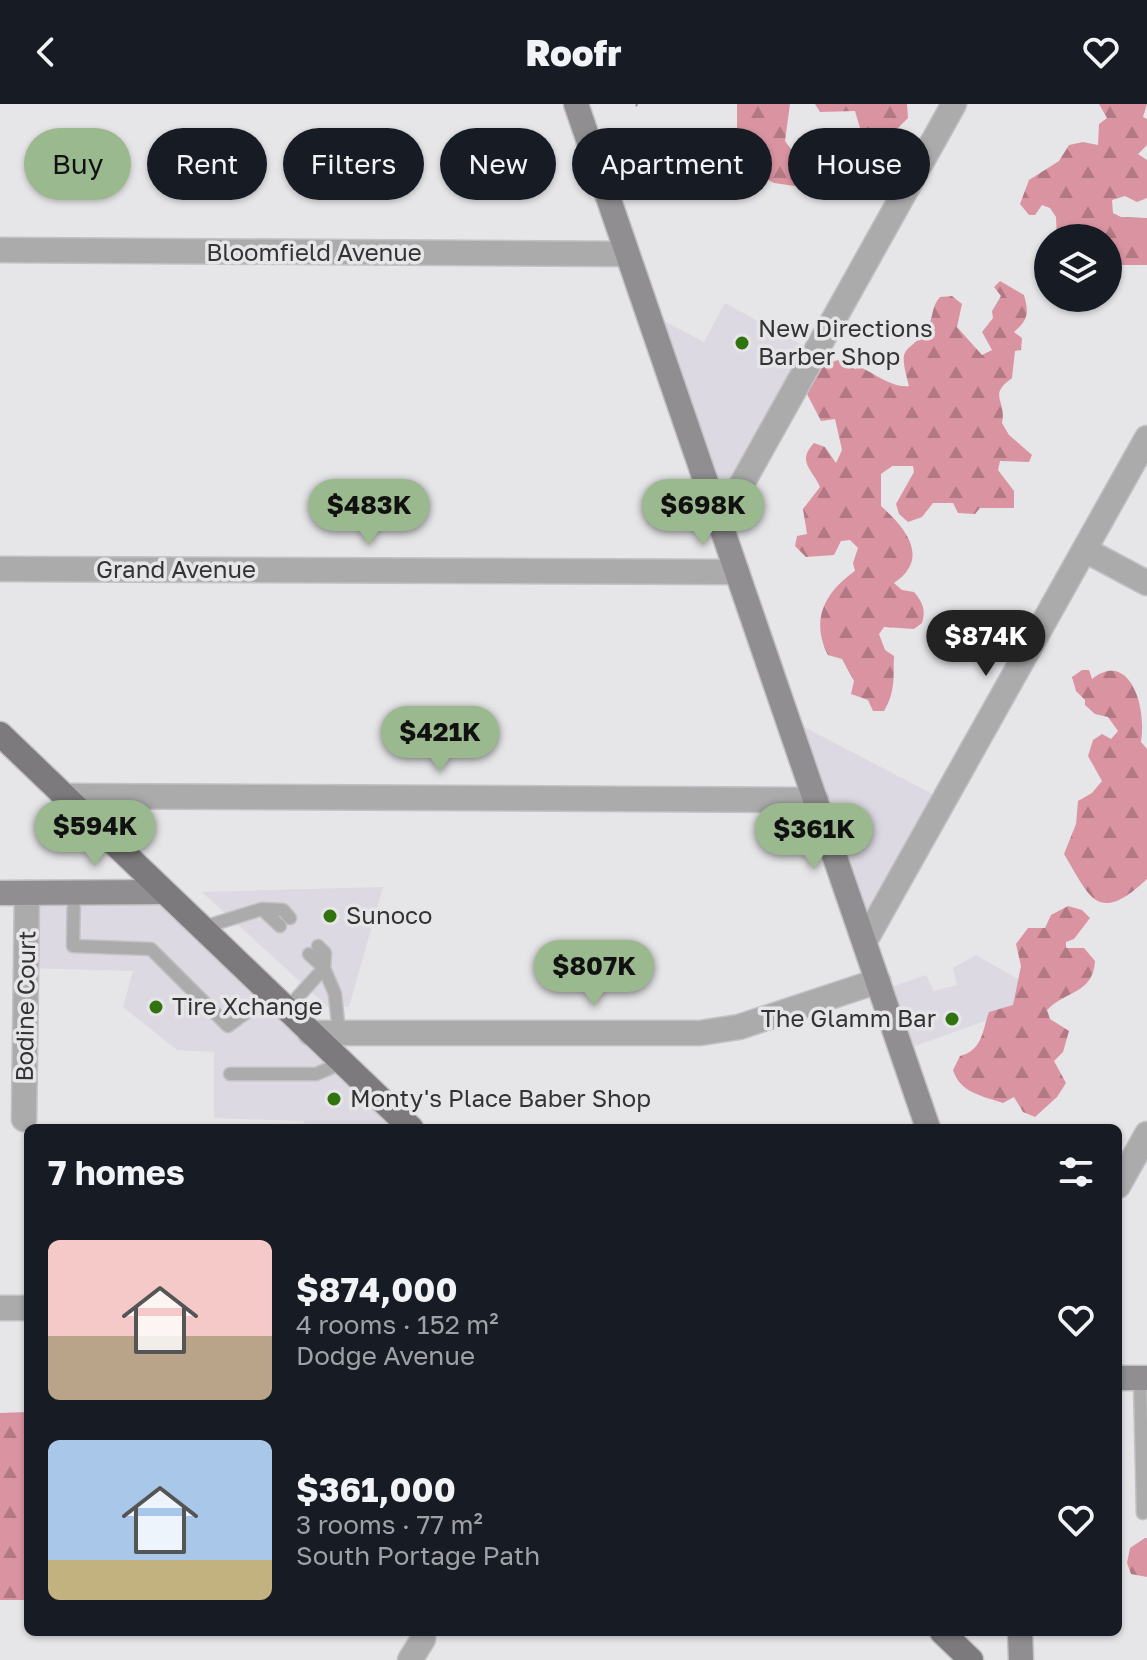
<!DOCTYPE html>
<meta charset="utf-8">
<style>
body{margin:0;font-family:"Golos Text",sans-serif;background:#242831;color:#f1f3f6;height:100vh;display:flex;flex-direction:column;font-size:30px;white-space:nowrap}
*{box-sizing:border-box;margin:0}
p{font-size:26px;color:#9ea1a6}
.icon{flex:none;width:44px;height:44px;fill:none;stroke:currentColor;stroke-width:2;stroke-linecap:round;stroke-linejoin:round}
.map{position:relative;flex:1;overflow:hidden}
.details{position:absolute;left:24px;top:1020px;width:1098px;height:512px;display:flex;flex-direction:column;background:#171b24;border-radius:12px;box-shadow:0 2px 6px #0004}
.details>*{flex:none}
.guide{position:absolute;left:24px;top:24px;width:1100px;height:72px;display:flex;gap:16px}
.fabs{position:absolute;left:1034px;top:120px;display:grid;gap:16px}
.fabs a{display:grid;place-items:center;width:88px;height:88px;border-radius:50%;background:#171b24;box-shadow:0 2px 6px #0004;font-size:40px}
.price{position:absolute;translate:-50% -68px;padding:0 18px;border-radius:28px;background:#9bb98e;color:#111;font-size:26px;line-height:52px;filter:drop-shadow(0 2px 4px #0008)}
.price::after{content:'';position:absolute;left:50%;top:48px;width:24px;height:18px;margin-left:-12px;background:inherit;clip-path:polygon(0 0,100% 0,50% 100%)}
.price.selected{background:#222;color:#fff}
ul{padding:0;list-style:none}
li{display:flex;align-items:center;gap:24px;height:200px;padding:0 24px}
li span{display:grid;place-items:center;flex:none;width:224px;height:160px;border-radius:12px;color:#555}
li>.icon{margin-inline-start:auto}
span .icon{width:96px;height:96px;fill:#fffc;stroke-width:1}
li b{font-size:34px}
h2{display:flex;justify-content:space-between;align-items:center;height:96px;padding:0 24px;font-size:34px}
.tag{padding:0 28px;border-radius:36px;background:#171b24;box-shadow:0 2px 6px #0004;font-size:28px;line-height:72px}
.tag.selected{background:#9bb98e;color:#111}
header{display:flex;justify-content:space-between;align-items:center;height:104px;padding:0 24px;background:#171b24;font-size:36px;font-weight:800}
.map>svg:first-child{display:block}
</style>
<header><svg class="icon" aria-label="back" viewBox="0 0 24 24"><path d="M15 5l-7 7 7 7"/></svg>Roofr<svg class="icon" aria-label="heart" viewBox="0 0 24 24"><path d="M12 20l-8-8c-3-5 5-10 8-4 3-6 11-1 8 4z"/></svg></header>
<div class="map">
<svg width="1147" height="1556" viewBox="0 0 1147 1556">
<defs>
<pattern id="forest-firs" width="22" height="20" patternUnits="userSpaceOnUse" patternTransform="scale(2)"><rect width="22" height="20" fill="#da94a1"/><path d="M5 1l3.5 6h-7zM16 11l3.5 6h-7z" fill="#b27984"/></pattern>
</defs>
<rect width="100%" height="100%" fill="#e6e5e8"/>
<!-- built -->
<g fill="#ddd9e2">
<polygon points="725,199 815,248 720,419 647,208 704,238"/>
<polygon points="787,614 942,695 865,837"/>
<polygon points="383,783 349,903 328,903 202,788"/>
<polygon points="163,788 411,1024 305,1024 304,1017 214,1014 214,948 177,946 123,903 133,867 27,864 27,789"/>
<polygon points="976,851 1027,880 1015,906 902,947 882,886 926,871 934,887 957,881 953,864"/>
</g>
<!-- forest -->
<g fill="url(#forest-firs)">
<polygon points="737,0 790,0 785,37 799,56 811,66 808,84 774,79 761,72 744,83 727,73 737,54"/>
<polygon points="815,0 907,0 908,14 890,32 873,32 860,24 855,7 820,8"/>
<polygon points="1099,0 1147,0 1143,13 1147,15 1147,41 1138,50 1147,56 1147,94 1137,98 1125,92 1112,96 1113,109 1121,113 1147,114 1147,161 1108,161 1108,134 1057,134 1056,113 1050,104 1042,101 1035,111 1029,111 1020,100 1029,76 1059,57 1069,41 1083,38 1098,41 1099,20 1107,14"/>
<path d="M1000,177L1024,191C1029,209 1028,216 1014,228L1022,234L1021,246L1015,247L1012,274C987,292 1007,295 1002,319L1009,331L1032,351L1029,358L1000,357L998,366L1014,387V404H980L975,410L958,409L953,399H933L922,413L908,418L899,410L896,400L914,368L913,362H892L881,370V402C907,425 930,455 894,479L902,486L914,488C923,499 926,506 922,519L914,525L884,523L879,530L885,546L894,552C893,573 896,587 884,607H873L868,596L851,590L854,577L842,555L828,551C810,516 825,488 855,467L853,459L858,444L850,436L841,437L834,451L806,453L795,442L797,432L807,430L803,405L820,383C813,366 796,358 814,339L825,343L836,359L842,346L835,315L821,317L806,288L823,261L838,256L855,265L860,263C876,270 891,284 909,282C896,235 909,254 928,222C934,212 931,203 940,193L952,192L962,200L957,223L982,251L992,246L982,228L993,214L992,207L1001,192L994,183Z"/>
<path d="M1082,566H1089L1092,575C1129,546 1147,601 1141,638L1147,645V775C1097,822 1090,793 1064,750L1076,720L1078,697L1092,689L1102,677L1088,652L1093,636L1102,630L1111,635L1118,627L1108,613L1095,610L1085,601V596L1076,587L1072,573Z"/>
<path d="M1068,802L1082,806L1090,814L1074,835L1066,838V844H1084L1095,857C1093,890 1065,887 1047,906L1050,915L1069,927L1063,948L1054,957L1066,979L1057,993L1035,1013L1023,1008L1014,993L1003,999C983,992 960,989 953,966L960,952C983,946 982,927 989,908L1013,901L1021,862L1016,840L1028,824H1045L1051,811Z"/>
<polygon points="28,1308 28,1496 0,1496 0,1309"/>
<polygon points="1145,1434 1147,1434 1147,1473 1131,1470 1127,1459 1130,1444"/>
</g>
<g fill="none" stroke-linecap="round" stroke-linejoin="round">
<defs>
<g id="lane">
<polyline points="74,789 73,842 151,845 228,922 270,891"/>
<polyline points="262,805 283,806 290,814"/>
<polyline points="201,824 262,805 280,822"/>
<polyline points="318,842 325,849 324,864 335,890 339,929"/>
<polyline points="286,906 324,864 309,850"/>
<polyline points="230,970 316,970 342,959"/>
<polyline points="1140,1274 1143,1409"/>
</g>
<g id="street">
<polyline points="0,146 627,150"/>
<polyline points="720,419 954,0"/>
<polyline points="1085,446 1147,479"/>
<polyline points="0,465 737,468"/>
<polyline points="64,692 816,696"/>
<path d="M865,837C958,669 1054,502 1147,334"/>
<polyline points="310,929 700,929 739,923 878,877"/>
<polyline points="24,1015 27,789"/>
<polyline points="1118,1082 1147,1030"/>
<polyline points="0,1204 28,1204"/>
<polyline points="410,1556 423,1535 423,1528"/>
</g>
<g id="secondary">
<polyline points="576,0 928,1024"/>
<polyline points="0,789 163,788"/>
<polyline points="1118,1274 1147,1274"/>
<polyline points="1020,1528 1021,1556"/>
</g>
<g id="primary">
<polyline points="0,630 411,1024"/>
<polyline points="942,1528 971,1556"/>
</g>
</defs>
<!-- lane casing -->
<use href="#lane" stroke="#c2c1c4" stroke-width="15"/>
<!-- street casing -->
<use href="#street" stroke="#c2c1c4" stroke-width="27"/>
<!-- secondary casing -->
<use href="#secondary" stroke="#c2c1c4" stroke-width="27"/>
<!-- primary casing -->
<use href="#primary" stroke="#c2c1c4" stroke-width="27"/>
<!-- path -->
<polyline stroke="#9d9c9e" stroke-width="4" stroke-dasharray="2 6" stroke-linecap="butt" points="636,0 642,3"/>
<!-- lane -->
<use href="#lane" stroke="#acabac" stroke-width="12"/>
<!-- street -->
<use href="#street" stroke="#acabac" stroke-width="24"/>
<!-- secondary -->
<use href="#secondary" stroke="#908e90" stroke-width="24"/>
<!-- primary -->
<use href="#primary" stroke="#7c7a7c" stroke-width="24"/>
</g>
<!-- markers -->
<g fill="#31730e" stroke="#e6e5e8" stroke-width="3">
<circle cx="742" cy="239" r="8"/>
<circle cx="330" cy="812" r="8"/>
<circle cx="156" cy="903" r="8"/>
<circle cx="952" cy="915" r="8"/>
<circle cx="334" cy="995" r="8"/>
</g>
<g text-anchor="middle" stroke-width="7" stroke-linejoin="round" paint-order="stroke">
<!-- street labels -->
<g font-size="24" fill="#343334" stroke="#e6e5e8">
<text x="314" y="157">Bloomfield Avenue</text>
<text x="176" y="474">Grand Avenue</text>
<text transform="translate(26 902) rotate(-89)" y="8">Bodine Court</text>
</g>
<!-- poi labels -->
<g font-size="24" fill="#343334" stroke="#e6e5e8" text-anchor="start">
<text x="758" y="233">New Directions<tspan x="758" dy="28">Barber Shop</tspan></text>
<text x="346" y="820">Sunoco</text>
<text x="172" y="911">Tire Xchange</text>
<text x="936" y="923" text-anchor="end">The Glamm Bar</text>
<text x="350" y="1003">Monty's Place Baber Shop</text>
</g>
</g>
</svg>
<div class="fabs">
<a><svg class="icon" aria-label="layers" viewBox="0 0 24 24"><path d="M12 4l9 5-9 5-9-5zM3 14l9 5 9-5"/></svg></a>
</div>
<b class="price" style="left:369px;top:443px">$483K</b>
<b class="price" style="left:703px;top:443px">$698K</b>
<b class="price selected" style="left:986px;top:574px">$874K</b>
<b class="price" style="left:440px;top:670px">$421K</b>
<b class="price" style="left:95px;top:764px">$594K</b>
<b class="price" style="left:814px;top:767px">$361K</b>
<b class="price" style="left:594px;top:904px">$807K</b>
<div class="guide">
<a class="tag selected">Buy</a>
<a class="tag">Rent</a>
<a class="tag">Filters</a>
<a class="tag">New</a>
<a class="tag">Apartment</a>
<a class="tag">House</a>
</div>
<section class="details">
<h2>7 homes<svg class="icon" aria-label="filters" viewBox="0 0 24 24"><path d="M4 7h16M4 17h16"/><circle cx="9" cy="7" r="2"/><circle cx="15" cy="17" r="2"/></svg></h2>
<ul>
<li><span style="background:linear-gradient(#f6c9c9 60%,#b9a48a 0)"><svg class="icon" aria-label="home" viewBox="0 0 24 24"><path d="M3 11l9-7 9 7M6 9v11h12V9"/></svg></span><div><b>$874,000</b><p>4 rooms · 152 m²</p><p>Dodge Avenue</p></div><svg class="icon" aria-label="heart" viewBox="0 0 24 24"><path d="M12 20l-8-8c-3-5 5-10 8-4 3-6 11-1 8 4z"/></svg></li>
<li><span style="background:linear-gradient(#a9c7e8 75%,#c2b280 0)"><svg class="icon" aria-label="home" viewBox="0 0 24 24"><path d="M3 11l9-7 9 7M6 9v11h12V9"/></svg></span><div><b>$361,000</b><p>3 rooms · 77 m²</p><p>South Portage Path</p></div><svg class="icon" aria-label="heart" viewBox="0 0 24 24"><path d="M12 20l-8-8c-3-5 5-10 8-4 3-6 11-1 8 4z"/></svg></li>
</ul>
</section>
</div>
